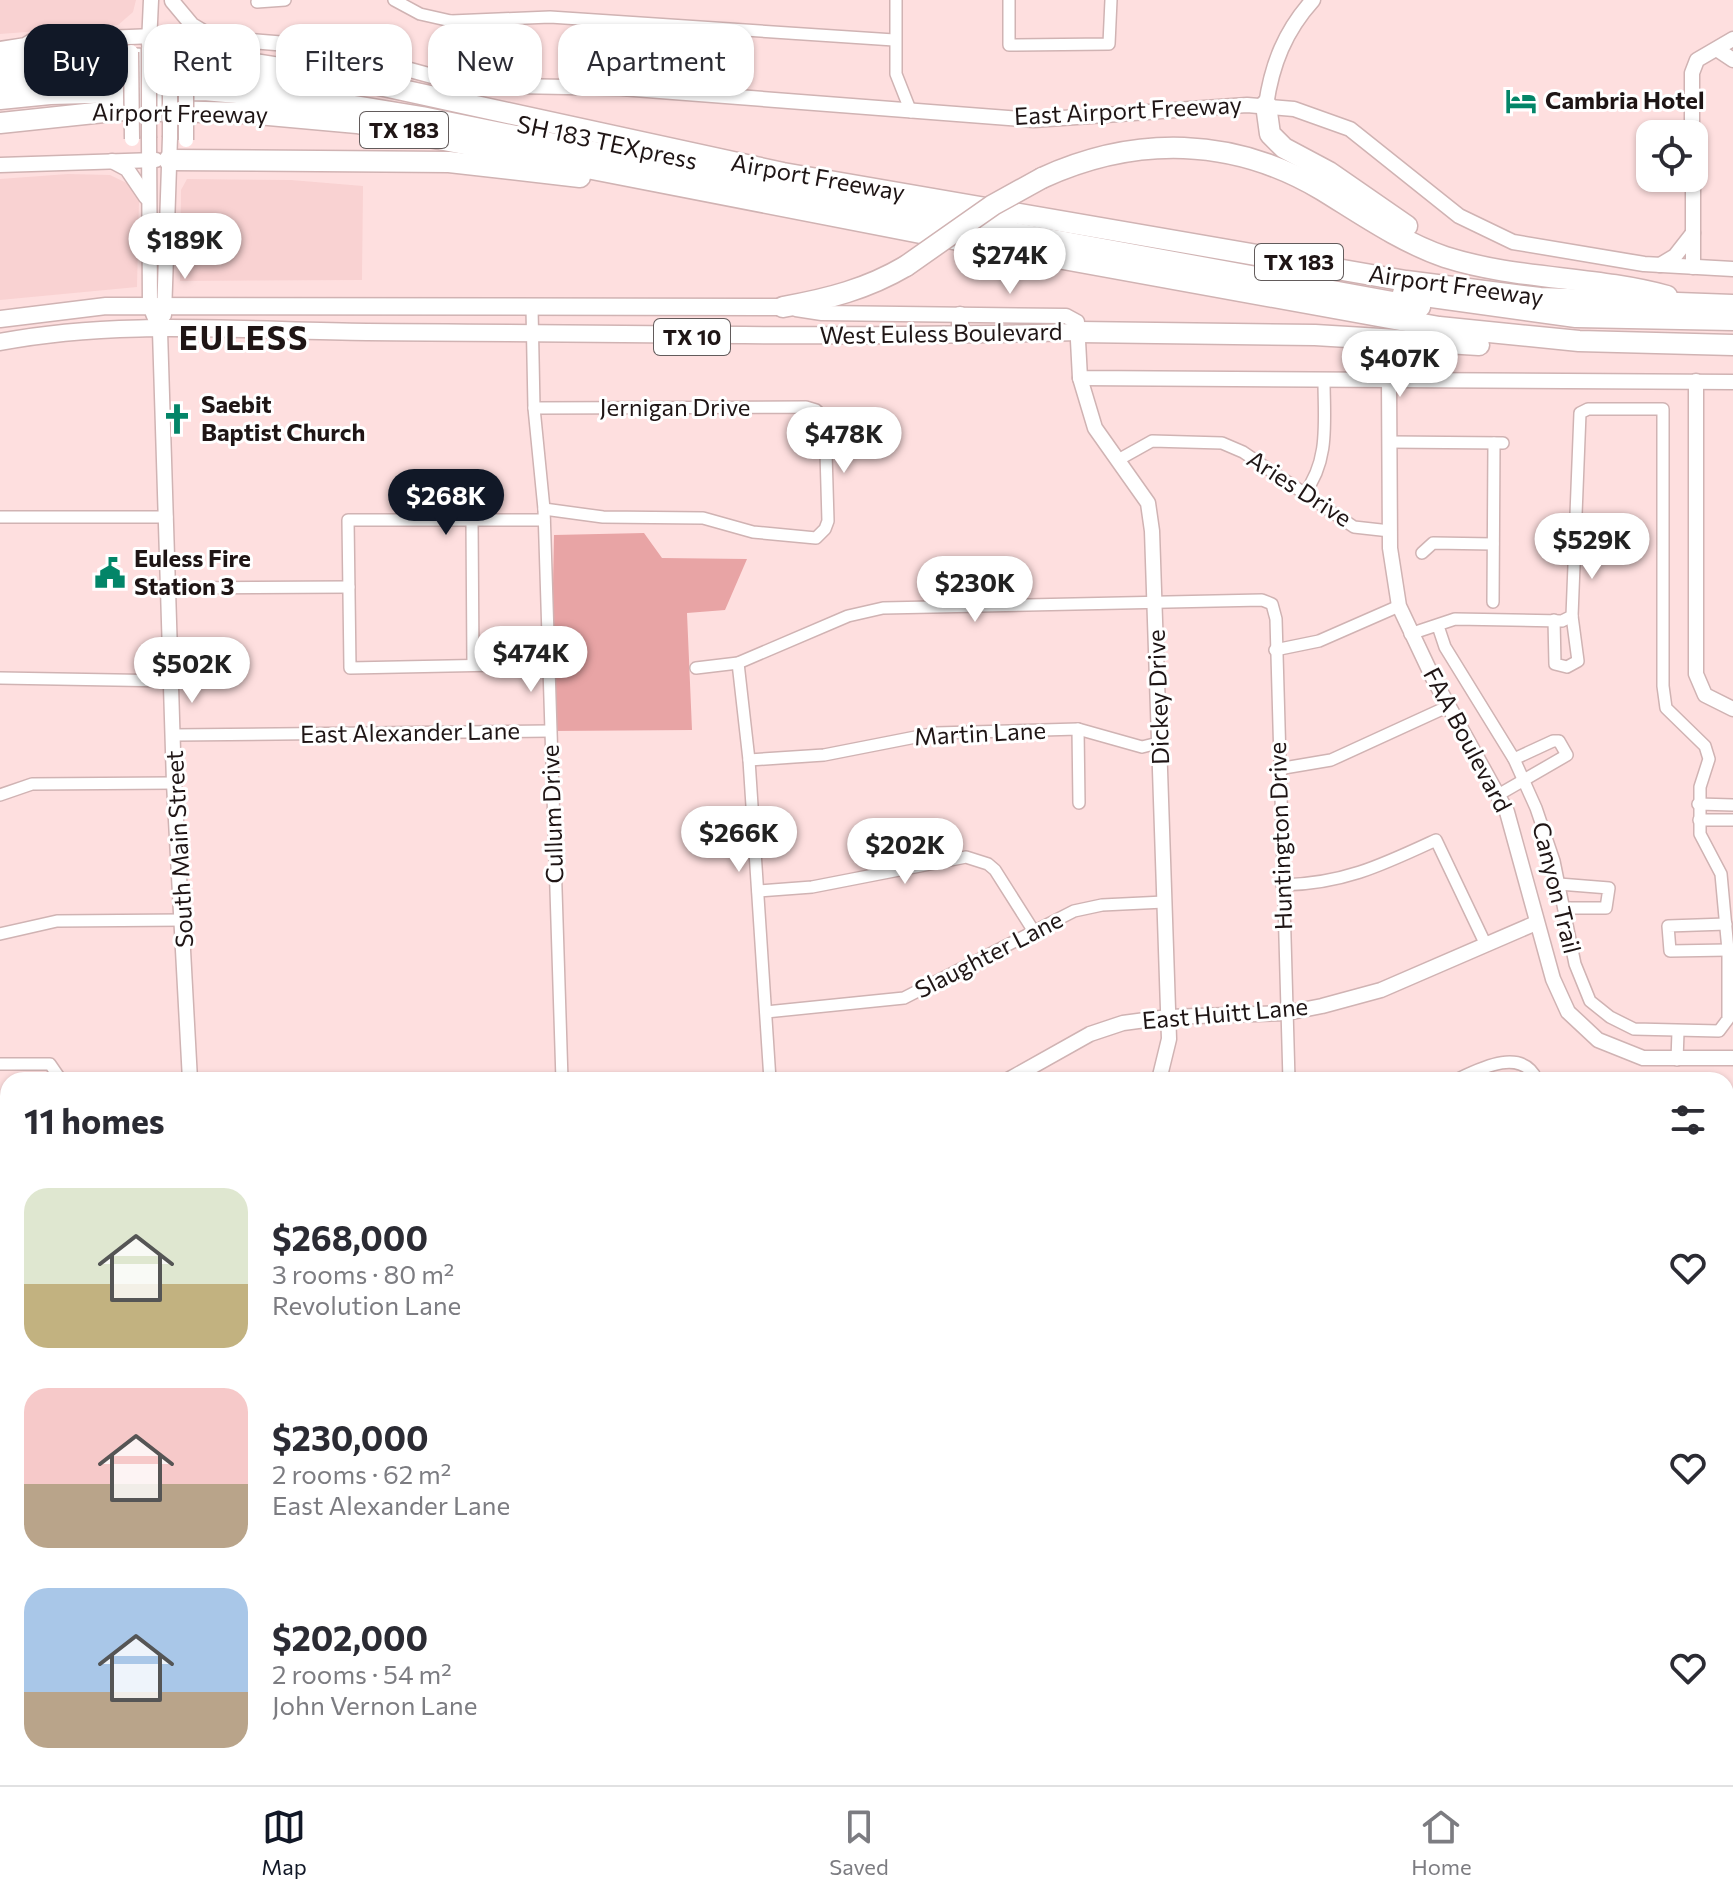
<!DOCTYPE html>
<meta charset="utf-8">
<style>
body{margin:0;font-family:Commissioner,sans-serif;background:#f2f2f3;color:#2b2b33;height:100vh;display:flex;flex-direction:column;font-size:30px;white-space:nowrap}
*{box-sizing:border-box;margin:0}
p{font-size:26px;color:#7c7c81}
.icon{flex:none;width:44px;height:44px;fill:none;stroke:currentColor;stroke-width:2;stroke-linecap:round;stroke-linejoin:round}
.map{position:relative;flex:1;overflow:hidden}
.side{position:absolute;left:0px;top:1072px;width:1734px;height:714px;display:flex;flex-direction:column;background:#fff;border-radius:24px 24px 0 0;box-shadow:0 2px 6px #0004}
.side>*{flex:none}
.guide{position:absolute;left:24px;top:24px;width:800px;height:72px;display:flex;gap:16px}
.fabs{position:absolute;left:1636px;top:120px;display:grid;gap:16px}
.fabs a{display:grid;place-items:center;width:72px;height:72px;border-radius:16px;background:#fff;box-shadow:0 2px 6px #0004;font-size:40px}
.price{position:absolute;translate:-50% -68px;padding:0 18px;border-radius:28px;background:#fff;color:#222;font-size:26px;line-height:52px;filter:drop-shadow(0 2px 4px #0008)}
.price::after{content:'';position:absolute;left:50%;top:48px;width:24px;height:18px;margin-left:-12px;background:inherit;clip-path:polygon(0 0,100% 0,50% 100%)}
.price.active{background:#111827;color:#fff}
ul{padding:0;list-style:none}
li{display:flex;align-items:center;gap:24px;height:200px;padding:0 24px}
li span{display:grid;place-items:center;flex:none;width:224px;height:160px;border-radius:24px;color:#555}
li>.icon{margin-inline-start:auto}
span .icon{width:96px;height:96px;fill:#fffc;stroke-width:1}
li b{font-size:34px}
h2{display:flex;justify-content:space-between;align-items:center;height:96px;padding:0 24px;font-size:34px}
.tag{padding:0 28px;border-radius:24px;background:#fff;box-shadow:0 2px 6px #0004;font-size:28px;line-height:72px}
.tag.active{background:#111827;color:#fff}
.menu{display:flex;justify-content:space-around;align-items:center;height:112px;border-top:2px solid #e1e1e2;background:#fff;font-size:22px;color:#7c7c81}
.menu a{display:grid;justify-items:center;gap:4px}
.menu .active{color:#111827}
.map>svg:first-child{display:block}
</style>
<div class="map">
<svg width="1733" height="1785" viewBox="0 0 1733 1785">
<rect width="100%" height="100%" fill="#fedfdf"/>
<!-- built -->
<g fill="#f9d2d2">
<polygon points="0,0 136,0 133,12 118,25 0,34"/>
<polygon points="68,174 110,175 133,186 139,200 137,287 0,300 0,179"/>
<polygon points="187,179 291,180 363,186 362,280 180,281 181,190"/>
</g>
<!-- green -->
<g fill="#e8a4a5">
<polygon points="644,533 662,558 747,559 725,610 687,613 692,730 550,731 554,535"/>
<polygon points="1726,1413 1733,1413 1733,1607 1726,1636"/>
</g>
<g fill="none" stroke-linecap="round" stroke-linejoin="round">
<!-- stream -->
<polyline stroke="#77e5c1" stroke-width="3" points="1726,1537 1733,1537"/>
<defs>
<g id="minor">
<polyline points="394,0 420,14 451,21 550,17 894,40"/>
<polyline points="896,0 896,74 911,112"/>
<polyline points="1009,0 1009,45 1109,44 1111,0"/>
<polyline points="257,2 285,0"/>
<polyline points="451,65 451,21"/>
<polyline points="532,308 534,408 544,509 562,1080"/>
<polyline points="534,408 806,407 816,410 825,418 828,521 825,529 816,538 753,532 703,518 603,517 544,509"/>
<polyline points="1390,442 1503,443"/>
<polyline points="1118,460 1152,441 1222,443 1243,452 1354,527 1390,531"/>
<path d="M1304,494C1330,460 1324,421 1324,380"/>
<polyline points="0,517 167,517"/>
<polyline points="472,520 473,665"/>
<polyline points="544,520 348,520 350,668 547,664"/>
<polyline points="1422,553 1433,543 1493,544"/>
<polyline points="170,588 349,587"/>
<polyline points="1493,602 1494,443"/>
<polyline points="1554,620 1555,664 1567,667 1578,661 1572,616"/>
<polyline points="1410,634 1455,619 1562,621 1572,616 1580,413 1588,409 1663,409 1663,686 1666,708 1705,746 1709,759 1700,787 1700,834 1721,874 1728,950 1728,1019 1719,1031 1634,1029 1610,1017 1590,1001 1575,964 1554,861 1536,808 1514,759 1445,647 1438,626"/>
<polyline points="1275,650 1319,641 1399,606"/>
<polyline points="738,663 749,760 770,1080"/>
<polyline points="696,668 738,663 848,616 883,608 1262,600 1272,604 1276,619 1289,1080"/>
<polyline points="0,678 172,681"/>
<polyline points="1078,729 1079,803"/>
<polyline points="174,735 550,731"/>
<polyline points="749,760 824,755 936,733 1078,729 1142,747 1162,742"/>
<polyline points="1278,769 1331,760 1449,706"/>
<polyline points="0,795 32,784 174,783"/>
<polyline points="1498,795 1567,755 1559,741 1553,741 1514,759"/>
<polyline points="1698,804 1733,805"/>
<polyline points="1699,820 1733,820"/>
<polyline points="1559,884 1609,888 1606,908 1564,908"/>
<path d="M1282,885C1343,884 1382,865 1436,840L1485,943"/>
<polyline points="758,891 812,887 966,857 988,864 995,870 1033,930"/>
<polyline points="1726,924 1668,926 1670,951 1728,950"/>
<polyline points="0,934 57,921 184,920"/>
<polyline points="766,1012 904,998 1074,911 1102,905 1164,902"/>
<polyline points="1677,1060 1678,1032"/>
<polyline points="0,1064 50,1064 61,1080"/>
<path d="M1456,1080C1479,1069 1522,1046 1537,1080"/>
<polyline points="0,1186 8,1186"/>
<polyline points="1726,1225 1733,1225"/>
<polyline points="1726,1332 1733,1331"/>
<polyline points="0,1390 8,1390"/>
<polyline points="0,1479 4,1479"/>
<polyline points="0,1629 8,1629"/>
<polyline points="745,1778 754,1785"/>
<polyline points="972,1778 1068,1778"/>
<polyline points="1313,1778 1314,1785"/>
<polyline points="1420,1778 1427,1785"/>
<polyline points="1531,1778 1534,1785"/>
<polyline points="63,1785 63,1778"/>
<polyline points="889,1785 892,1778"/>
<polyline points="1205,1785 1205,1778"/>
</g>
<g id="tertiary">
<path d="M1266,105C1272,64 1285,31 1313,0"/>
<polyline points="160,331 174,783 190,1080"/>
<polyline points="1080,378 1095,428 1148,503 1152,531 1169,1039 1159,1080"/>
<polyline points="1389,380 1390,548 1399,606 1433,678 1507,812 1553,979 1568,1012 1598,1040 1643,1058 1733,1058"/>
<polyline points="1008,1080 1090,1034 1123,1023 1168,1017 1286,1013 1322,1006 1381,990 1536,923"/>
<polyline points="1726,1715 1733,1699"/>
<polyline points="205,1778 205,1785"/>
<polyline points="1693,1785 1696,1778"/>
</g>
<g id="secondary">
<polyline points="172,1 192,25 207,34"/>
<polyline points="32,41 178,35 311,46"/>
<polyline points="149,44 151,0"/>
<polyline points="1718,50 1733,60"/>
<polyline points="381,62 432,76 513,86 621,88 1034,120 1247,105 1294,109 1350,129 1459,216 1513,242 1644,264 1733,269"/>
<polyline points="1692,134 1692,73 1697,60 1733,39"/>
<polyline points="149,138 150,306 160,331"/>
<polyline points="112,161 127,169 146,197"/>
<polyline points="0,165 156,160"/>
<polyline points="1693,178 1693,267"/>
<polyline points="1660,265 1675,256 1693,233"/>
<polyline points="796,309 822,313 1066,316 1077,322 1080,378 1733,382"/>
<polyline points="164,315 170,137"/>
<polyline points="1696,381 1696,674 1705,695 1733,709"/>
</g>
<g id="primary">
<polyline points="0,319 106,306 783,307"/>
<polyline points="960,335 960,315"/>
<path d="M0,342C117,319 248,331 367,332C605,333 842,339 1079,332"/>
</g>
<g id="motorway">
<polyline points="301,46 392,75"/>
<polyline points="0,52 26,48 40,40"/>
<polyline points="0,66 121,58 248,63 361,81 783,173 1406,281 1540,298 1733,305"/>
<path d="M0,85C91,75 188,67 279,81"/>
<polyline points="0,99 50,94 204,90 324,101 422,117 780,190 1420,307"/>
<polyline points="1266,105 1270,134 1284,148 1329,172 1407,226"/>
<polyline points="0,123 123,110 245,113 357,123 931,235 1439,327 1579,341 1733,345"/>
<polyline points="169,160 449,162 580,177"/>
<path d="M1042,178C1136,135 1233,137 1322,190C1361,214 1401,242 1445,257C1517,280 1594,276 1667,296"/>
<polyline points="1403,293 1576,317 1733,320"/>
<path d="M783,307C828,299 867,289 906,266"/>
<polyline points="1079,332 1315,335 1479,345"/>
</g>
</defs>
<!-- minor casing -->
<use href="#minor" stroke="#d0b3b3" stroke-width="14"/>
<!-- tertiary casing -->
<use href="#tertiary" stroke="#d0b3b3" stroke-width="17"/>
<!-- secondary casing -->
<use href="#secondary" stroke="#d0b3b3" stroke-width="17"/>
<!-- primary casing -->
<use href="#primary" stroke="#d0b3b3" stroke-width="19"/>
<!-- motorway casing -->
<use href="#motorway" stroke="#d0b3b3" stroke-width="23"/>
<!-- minor -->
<use href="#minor" stroke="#fff" stroke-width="11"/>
<!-- tertiary -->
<use href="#tertiary" stroke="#fff" stroke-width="14"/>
<!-- secondary -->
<use href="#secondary" stroke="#fff" stroke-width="14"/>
<!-- primary -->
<use href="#primary" stroke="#fff" stroke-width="16"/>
<!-- motorway -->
<use href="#motorway" stroke="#fff" stroke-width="20"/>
<defs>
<g id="secondary-bridge">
<polyline points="170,49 170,137"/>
<polyline points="131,52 132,139"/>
<polyline points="149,138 149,48"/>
<polyline points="186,140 186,51"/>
</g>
<polyline id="motorway-bridge" points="906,266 993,205 1042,178"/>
</defs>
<!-- secondary-bridge casing -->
<use href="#secondary-bridge" stroke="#d0b3b3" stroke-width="17" stroke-linecap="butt"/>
<!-- motorway-bridge casing -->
<use href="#motorway-bridge" stroke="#d0b3b3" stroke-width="23" stroke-linecap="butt"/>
<!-- secondary-bridge -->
<use href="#secondary-bridge" stroke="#fff" stroke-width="14"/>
<!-- motorway-bridge -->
<use href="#motorway-bridge" stroke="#fff" stroke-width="20"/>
</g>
<!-- icons -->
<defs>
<symbol id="hotel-bare" viewBox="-9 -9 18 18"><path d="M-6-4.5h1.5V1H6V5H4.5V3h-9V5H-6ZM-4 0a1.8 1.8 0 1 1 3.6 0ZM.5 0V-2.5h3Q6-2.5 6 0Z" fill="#038568" stroke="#fff" stroke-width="2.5" paint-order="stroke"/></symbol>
<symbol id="church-bare" viewBox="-9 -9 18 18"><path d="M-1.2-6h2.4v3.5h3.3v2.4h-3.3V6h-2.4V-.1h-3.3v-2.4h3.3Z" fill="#038568" stroke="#fff" stroke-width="2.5" paint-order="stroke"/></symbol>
<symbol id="civic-bare" viewBox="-9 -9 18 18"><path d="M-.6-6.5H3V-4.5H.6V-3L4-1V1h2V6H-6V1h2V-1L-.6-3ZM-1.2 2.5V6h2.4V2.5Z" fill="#038568" stroke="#fff" stroke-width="2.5" paint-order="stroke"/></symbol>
</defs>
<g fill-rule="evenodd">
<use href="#hotel-bare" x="1499" y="79" width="44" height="44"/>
<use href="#church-bare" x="155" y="397" width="44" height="44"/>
<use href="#civic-bare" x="88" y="551" width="44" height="44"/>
</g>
<g text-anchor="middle" stroke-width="6" stroke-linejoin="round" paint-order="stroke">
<!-- shield labels -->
<g fill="#fff" stroke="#625b5b" stroke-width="2">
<rect x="360" y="112" width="88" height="36" rx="6"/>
<rect x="1255" y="244" width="88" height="36" rx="6"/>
<rect x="654" y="319" width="76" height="36" rx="6"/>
</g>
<g font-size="22" font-weight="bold" fill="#1f1515">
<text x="404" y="138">TX 183</text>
<text x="1299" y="270">TX 183</text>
<text x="692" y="345">TX 10</text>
</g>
<!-- poi labels -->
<g font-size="24" font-weight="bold" fill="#1f1515" stroke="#fff" text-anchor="start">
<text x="1545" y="109">Cambria Hotel</text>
<text x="201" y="413">Saebit<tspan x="201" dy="28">Baptist Church</tspan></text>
<text x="134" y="567">Euless Fire<tspan x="134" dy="28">Station 3</tspan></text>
</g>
<!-- street labels -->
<g font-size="24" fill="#1f1515" stroke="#fff">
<text transform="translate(1128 111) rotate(-3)" y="8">East Airport Freeway</text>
<text transform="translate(180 114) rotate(1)" y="8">Airport Freeway</text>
<text transform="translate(607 143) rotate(12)" y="8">SH 183 TEXpress</text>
<text transform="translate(818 178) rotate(10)" y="8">Airport Freeway</text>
<text transform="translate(1456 286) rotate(8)" y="8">Airport Freeway</text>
<text transform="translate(941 334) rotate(-1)" y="8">West Euless Boulevard</text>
<text x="675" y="416">Jernigan Drive</text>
<text transform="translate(1299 489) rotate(33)" y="8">Aries Drive</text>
<text transform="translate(1159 697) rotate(-92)" y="8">Dickey Drive</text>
<text transform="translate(410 733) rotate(-1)" y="8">East Alexander Lane</text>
<text transform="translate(980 734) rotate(-3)" y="8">Martin Lane</text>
<text transform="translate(1467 740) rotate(62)" y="8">FAA Boulevard</text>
<text transform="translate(553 814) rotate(-92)" y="8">Cullum Drive</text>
<text transform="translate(1281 836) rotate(-92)" y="8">Huntington Drive</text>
<text transform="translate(180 849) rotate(-93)" y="8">South Main Street</text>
<text transform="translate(1556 888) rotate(76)" y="8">Canyon Trail</text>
<text transform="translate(989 955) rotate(-27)" y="8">Slaughter Lane</text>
<text transform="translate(1225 1014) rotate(-5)" y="8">East Huitt Lane</text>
</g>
<!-- district labels -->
<g font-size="32" font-weight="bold" letter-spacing="2" fill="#1f1515" stroke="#fff">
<text x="244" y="350">EULESS</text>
</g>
</g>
</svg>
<div class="fabs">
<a><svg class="icon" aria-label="locate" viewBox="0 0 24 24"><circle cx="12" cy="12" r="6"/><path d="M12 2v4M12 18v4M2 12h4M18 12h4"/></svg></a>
</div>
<b class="price" style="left:185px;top:281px">$189K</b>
<b class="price" style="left:1010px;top:296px">$274K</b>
<b class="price" style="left:1400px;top:399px">$407K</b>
<b class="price" style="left:844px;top:475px">$478K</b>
<b class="price active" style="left:446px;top:537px">$268K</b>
<b class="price" style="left:1592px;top:581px">$529K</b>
<b class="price" style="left:975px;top:624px">$230K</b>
<b class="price" style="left:531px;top:694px">$474K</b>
<b class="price" style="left:192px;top:705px">$502K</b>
<b class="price" style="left:739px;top:874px">$266K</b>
<b class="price" style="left:905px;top:886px">$202K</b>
<div class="guide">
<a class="tag active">Buy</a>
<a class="tag">Rent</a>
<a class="tag">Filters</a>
<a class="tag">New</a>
<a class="tag">Apartment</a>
</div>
<section class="side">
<h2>11 homes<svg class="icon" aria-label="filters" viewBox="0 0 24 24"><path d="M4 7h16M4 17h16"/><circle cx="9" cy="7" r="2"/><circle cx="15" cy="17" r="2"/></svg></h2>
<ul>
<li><span style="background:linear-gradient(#dfe7d0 60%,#c2b280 0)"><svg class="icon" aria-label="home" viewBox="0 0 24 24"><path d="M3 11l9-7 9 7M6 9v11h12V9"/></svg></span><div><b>$268,000</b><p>3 rooms · 80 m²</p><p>Revolution Lane</p></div><svg class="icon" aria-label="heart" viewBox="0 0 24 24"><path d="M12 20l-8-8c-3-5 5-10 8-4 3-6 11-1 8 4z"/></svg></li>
<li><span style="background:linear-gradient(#f6c9c9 60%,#b9a48a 0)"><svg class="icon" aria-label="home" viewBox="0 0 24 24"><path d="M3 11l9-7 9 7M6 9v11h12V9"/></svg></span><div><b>$230,000</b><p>2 rooms · 62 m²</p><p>East Alexander Lane</p></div><svg class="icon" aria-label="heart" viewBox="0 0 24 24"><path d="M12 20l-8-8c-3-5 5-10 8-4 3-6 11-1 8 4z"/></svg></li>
<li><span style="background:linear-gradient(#a9c7e8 65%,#b9a48a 0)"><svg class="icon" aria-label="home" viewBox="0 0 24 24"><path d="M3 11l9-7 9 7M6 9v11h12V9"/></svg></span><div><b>$202,000</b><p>2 rooms · 54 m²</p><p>John Vernon Lane</p></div><svg class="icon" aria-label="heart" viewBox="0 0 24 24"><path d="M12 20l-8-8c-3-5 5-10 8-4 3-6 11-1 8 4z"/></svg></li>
</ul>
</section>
</div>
<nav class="menu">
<a class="active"><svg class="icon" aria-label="map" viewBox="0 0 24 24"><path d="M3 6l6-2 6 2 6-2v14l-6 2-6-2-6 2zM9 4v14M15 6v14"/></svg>Map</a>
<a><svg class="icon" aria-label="saved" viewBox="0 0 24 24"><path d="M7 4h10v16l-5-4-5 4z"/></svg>Saved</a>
<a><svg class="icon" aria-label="home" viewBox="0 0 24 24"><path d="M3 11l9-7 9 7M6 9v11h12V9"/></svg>Home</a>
</nav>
